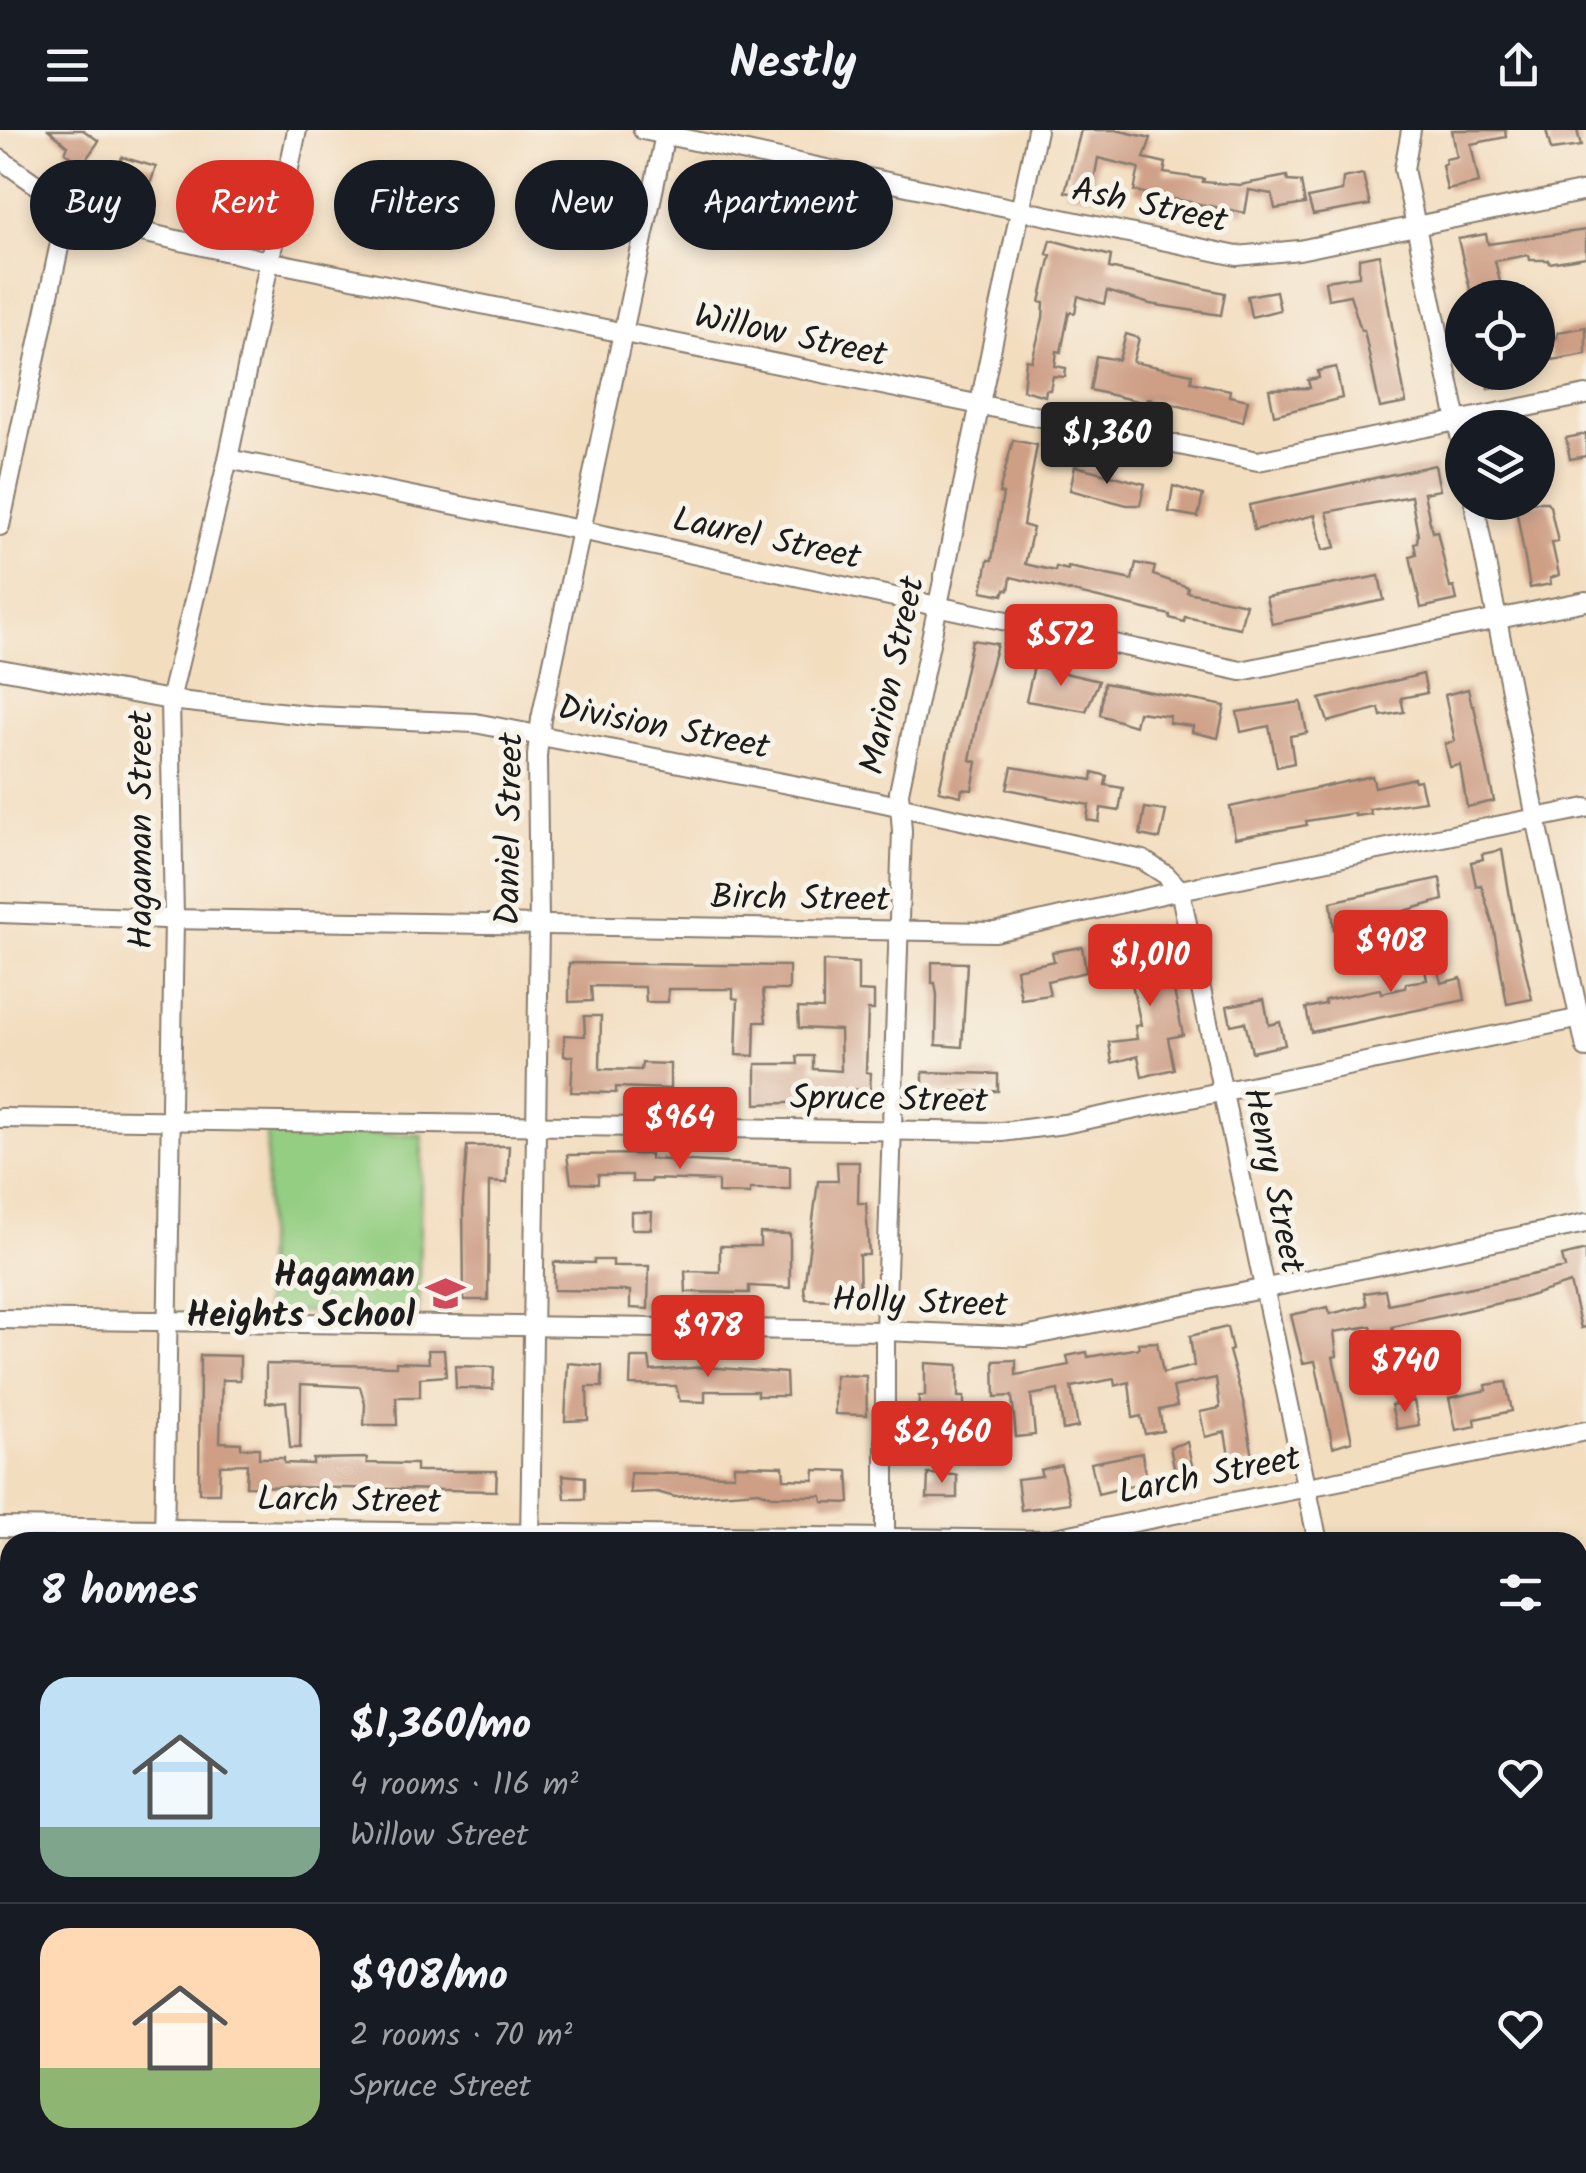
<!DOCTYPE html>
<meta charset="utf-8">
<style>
body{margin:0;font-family:Kalam,sans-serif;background:#242831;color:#f1f3f6;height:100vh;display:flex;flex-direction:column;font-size:38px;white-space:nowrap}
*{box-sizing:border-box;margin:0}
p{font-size:32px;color:#9ea1a6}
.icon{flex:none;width:55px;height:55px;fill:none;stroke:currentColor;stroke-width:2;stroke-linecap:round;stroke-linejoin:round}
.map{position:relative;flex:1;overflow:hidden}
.side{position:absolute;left:0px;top:1402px;width:1588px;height:642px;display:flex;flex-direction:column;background:#171b24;border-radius:30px 30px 0 0;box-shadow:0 5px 15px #0003}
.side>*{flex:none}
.top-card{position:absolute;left:30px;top:30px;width:1000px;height:90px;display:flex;gap:20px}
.fabs{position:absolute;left:1445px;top:150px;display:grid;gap:20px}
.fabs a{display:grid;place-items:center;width:110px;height:110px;border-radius:50%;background:#171b24;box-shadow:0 5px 15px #0003;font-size:50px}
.price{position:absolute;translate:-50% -85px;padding:0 22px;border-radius:10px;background:#d93025;color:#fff;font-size:32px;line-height:65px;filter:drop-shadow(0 2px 5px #0008)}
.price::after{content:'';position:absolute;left:50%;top:60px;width:30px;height:22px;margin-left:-15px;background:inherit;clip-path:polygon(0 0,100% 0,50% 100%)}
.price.active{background:#222;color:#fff}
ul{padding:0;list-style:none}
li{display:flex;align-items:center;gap:30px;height:250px;padding:0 40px}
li+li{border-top:2px solid #363941}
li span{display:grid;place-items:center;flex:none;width:280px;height:200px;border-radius:30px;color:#555}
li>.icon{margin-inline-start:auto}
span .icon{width:120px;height:120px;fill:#fffc;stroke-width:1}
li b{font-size:42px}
h2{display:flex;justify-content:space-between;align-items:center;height:120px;padding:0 40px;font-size:42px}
.pill{padding:0 35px;border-radius:45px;background:#171b24;box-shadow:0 5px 15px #0003;font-size:35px;line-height:90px}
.pill.active{background:#d93025;color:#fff}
header{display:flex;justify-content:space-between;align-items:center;height:130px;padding:0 40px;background:#171b24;font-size:45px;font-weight:700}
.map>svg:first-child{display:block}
</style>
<header><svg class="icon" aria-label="menu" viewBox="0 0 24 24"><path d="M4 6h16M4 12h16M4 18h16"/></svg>Nestly<svg class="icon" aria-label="share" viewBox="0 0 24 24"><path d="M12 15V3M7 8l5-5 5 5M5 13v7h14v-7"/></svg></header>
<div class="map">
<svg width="1586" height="2043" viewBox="0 0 1586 2043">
<rect width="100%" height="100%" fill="#f7f3e8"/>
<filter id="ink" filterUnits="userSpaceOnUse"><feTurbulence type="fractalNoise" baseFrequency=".01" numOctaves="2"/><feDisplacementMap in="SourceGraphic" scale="20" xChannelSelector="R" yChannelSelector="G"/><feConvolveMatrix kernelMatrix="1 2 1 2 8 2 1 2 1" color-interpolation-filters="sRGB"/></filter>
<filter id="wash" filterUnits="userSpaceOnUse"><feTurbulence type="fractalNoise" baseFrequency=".0048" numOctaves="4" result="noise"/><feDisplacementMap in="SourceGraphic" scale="40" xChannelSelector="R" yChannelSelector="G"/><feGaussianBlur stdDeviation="2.25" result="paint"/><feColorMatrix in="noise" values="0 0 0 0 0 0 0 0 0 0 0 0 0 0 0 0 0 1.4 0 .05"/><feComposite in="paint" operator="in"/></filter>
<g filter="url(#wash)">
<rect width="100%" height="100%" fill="#f3ddbf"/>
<!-- green -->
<g fill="#94ce82" stroke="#58754f" stroke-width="2.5">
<polygon points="267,1002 422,1005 418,1185 264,1181"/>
<polygon points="83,2035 388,2035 390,2043 85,2043"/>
</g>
<g id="blocks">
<!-- building -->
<g fill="#ce9e85">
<polygon points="49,0 83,0 99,11 82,35 65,22 68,16"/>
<polygon points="1081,0 1116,0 1151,8 1144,28 1166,33 1164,43 1204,49 1203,52 1240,55 1287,46 1288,51 1301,52 1305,74 1275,79 1272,64 1249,60 1245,83 1134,61 1139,38 1098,28 1091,67 1065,62"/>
<polygon points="1452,0 1505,0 1506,7 1471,14 1479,53 1447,60 1442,35 1446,33 1445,29 1457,27"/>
<polygon points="1546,0 1577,0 1581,16 1551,20"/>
<polygon points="122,27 156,37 148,60 114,50"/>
<polygon points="213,38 242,42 232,80 207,74"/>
<polygon points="1363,44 1370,75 1313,85 1308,68 1342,61 1343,48"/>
<polygon points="1586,100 1586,127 1549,133 1548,130 1529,130 1528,125 1495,131 1504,168 1472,168 1458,109 1486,104 1488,114"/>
<polygon points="1051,110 1111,126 1109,138 1225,163 1221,185 1150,174 1107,161 1104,174 1078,166 1075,183 1069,182 1061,222 1057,221 1055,236 1066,238 1065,247 1053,246 1050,260 1046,260 1045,266 1023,260 1026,230 1032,231 1043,188 1044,173 1040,172 1051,125 1047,124"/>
<polygon points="1379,124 1406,273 1380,278 1364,200 1361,200 1350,165 1328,169 1325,151 1359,146 1359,128"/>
<polygon points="1276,161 1280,180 1251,187 1247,166"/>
<polygon points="1586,197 1586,224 1552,230 1547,209 1556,208 1558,202"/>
<polygon points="1126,204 1139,208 1133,232 1192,244 1191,252 1230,260 1229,266 1248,270 1243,292 1164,272 1147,269 1146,273 1090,260 1096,226 1119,230"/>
<polygon points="1336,237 1342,268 1274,285 1269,259 1310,258 1308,250 1319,248 1318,241"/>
<polygon points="1485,242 1509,242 1511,255 1488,259"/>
<polygon points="1586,304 1586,326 1570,329 1566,308"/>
<polygon points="1013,310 1037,315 1023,395 1033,398 1025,434 1055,441 1056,437 1068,440 1068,437 1132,450 1136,433 1155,437 1153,445 1188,457 1187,462 1246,474 1240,498 1185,487 1184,492 1170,488 1170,485 1011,447 1009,460 1005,459 1003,465 982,461 988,430 992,430 1003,364 999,363"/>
<polygon points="1435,335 1440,360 1424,363 1432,402 1437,401 1450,458 1454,457 1457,470 1421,478 1410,426 1416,424 1414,413 1417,412 1418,405 1411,366 1327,382 1336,417 1323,420 1315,385 1254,400 1249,375"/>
<polygon points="1075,336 1145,354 1140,375 1127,375 1070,360"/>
<polygon points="1173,356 1203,365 1198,387 1169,382"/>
<polygon points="1515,372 1547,372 1550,376 1558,412 1552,413 1559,445 1550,448 1551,454 1530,458"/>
<polygon points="1379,446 1384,470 1272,494 1266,467"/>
<polygon points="972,510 997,514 979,580 970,630 977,632 972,660 962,659 961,666 939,661"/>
<polygon points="1034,536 1099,551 1086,581 1026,571"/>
<polygon points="1423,544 1427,563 1401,568 1404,582 1381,586 1379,578 1328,592 1320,569"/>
<polygon points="1104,553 1225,576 1218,608 1192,602 1193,596 1169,593 1170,586 1138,582 1135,596 1100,585"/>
<polygon points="1468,559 1472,576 1474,576 1494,671 1467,677 1460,635 1450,637 1445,614 1455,611 1445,565"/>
<polygon points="1301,572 1307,603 1290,606 1294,633 1277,637 1269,596 1241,602 1237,582"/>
<polygon points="1012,637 1092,650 1093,642 1107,646 1105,655 1123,658 1119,681 1101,678 1099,692 1087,690 1089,675 1007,659"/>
<polygon points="1372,646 1375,657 1414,648 1415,651 1420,650 1425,671 1369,679 1371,684 1355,686 1355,683 1306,691 1307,695 1235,708 1230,677"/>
<polygon points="1145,678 1166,681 1160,709 1140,705"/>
<polygon points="1502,720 1514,791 1532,869 1507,874 1493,795 1481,755 1476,756 1471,732 1483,729 1482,724"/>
<polygon points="1440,748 1443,770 1404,781 1406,788 1334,799 1331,772"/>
<polygon points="1428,790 1441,853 1461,848 1465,870 1311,902 1306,878 1325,874 1325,870 1380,859 1381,863 1405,858 1406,853 1427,850 1416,793"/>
<polygon points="1153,795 1165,847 1171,846 1183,905 1168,908 1174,939 1142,947 1138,926 1112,933 1109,912 1137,909 1135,896 1141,895 1128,836 1137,835 1130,800"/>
<polygon points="1082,817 1086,842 1047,851 1050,865 1021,869 1016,839 1054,831 1052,822"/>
<polygon points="823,831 858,833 858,861 874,862 874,880 868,880 866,942 871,943 870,960 816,959 816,972 756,974 756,934 798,934 797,926 813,926 813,939 841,941 840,900 799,898 798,878 823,879"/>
<polygon points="932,832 967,833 962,917 936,915 937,865 935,853 932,853"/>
<polygon points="569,833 789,836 789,860 763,860 766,892 755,892 754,926 736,925 738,869 733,868 733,859 668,859 668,872 646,872 645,857 591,856 592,871 569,872"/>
<polygon points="1264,869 1269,895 1280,892 1285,915 1252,922 1245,892 1231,895 1227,876"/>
<polygon points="584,886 601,886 600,939 641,940 642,933 670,934 670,959 616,957 616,963 571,962 573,926 564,926 564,905 585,906"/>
<polygon points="923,942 998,944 998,961 923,962"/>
<polygon points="467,1016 509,1016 507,1053 489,1052 488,1170 464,1170 463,1071"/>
<polygon points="650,1024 650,1029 790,1036 790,1059 750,1059 750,1064 718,1063 718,1051 651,1049 651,1052 632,1052 632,1045 598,1045 598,1054 571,1053 567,1025"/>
<polygon points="837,1032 859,1032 858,1073 866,1073 869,1125 859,1125 860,1171 806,1169 804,1159 818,1051 838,1051"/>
<polygon points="631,1082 652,1082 651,1099 631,1099"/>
<polygon points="760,1103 790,1104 790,1158 749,1156 749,1163 686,1162 685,1141 720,1142 720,1116 760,1116"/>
<polygon points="1586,1120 1586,1197 1581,1198 1570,1153 1526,1167 1392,1197 1394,1207 1374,1211 1371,1196 1334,1202 1337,1226 1333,1227 1352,1311 1333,1317 1315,1231 1303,1233 1291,1185 1328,1177 1330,1184 1367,1175 1364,1163 1385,1160 1388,1174 1565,1138 1562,1126"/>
<polygon points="594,1130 613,1130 613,1136 649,1136 648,1179 630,1178 630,1161 554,1160 554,1132 594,1133"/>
<polygon points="1227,1197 1232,1220 1229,1221 1244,1275 1254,1333 1231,1338 1225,1302 1205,1307 1200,1282 1220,1278 1216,1248 1173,1257 1177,1276 1159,1280 1163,1301 1145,1304 1141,1286 1133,1288 1129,1252 1115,1256 1114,1249 1071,1257 1078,1297 1063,1300 1058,1260 1031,1265 1035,1305 1016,1307 1012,1266 995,1267 994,1231 1016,1230 1016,1245 1069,1235 1067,1226 1087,1222 1088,1227 1139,1218 1138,1213 1157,1212 1163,1243 1194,1236 1190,1206"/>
<polygon points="428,1220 444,1220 446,1246 420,1248 420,1267 396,1267 397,1295 364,1295 365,1274 360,1257 301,1254 300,1318 290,1318 286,1271 266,1273 266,1234 396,1236 396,1232 429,1233"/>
<polygon points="200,1225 240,1226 240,1250 222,1250 220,1312 241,1313 241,1318 259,1318 259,1328 284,1328 284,1333 313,1334 313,1329 367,1328 367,1333 416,1334 416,1341 497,1341 496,1361 246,1356 247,1334 220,1335 219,1363 199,1363"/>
<polygon points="631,1228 649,1228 651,1241 705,1237 786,1243 787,1266 757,1266 757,1261 705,1261 705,1272 680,1271 676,1256 630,1255"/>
<polygon points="568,1233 602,1236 602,1257 587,1257 588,1290 565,1291"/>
<polygon points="925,1233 958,1235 958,1267 964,1267 964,1287 951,1287 950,1317 917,1317 919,1266 925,1266"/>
<polygon points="455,1236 494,1237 493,1259 456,1258"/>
<polygon points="835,1245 866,1246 867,1285 835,1284"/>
<polygon points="1506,1252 1512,1281 1475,1289 1476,1296 1456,1300 1449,1268 1487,1260 1486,1255"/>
<polygon points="1414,1271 1419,1295 1397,1299 1391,1275"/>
<polygon points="1187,1312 1195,1349 1177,1352 1170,1317"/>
<polygon points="1142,1323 1147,1352 1098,1364 1091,1333"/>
<polygon points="734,1335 783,1336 784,1349 814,1350 815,1340 848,1341 850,1373 823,1372 822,1366 772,1366 759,1361 675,1367 657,1362 630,1363 630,1343 734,1345"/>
<polygon points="1061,1335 1070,1373 1021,1380 1017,1349 1042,1346 1040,1340"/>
<polygon points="928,1344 957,1345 957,1368 927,1368"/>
<polygon points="563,1345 585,1347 585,1369 565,1369"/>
</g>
</g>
</g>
<g filter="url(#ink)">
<use href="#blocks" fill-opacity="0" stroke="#887c6e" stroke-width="2.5"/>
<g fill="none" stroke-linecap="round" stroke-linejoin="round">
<defs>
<g id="street">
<polyline points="643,0 1237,126 1299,120 1586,61"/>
<polyline points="1411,0 1404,39 1462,315"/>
<polyline points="0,29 61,72 116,96 268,131 1258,331 1586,265"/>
<polyline points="228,329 580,400 1241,541 1586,471"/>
<polyline points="1474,372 1536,688 1586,918"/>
<polyline points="0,396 68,75"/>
<polyline points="0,539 170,570 315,586 475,593 875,671 1143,730 1166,745 1180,760 1318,1412"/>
<polyline points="0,783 164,789 995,802 1180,760 1586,678"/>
<polyline points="0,988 1002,1002 1064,994 1586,887"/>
<polyline points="0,1189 885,1201 1025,1207 1586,1093"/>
<polyline points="0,1397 1045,1410 1586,1301"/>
<polyline points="164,1412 174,789 170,570 228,329 297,0"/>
<polyline points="530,1412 539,795 537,626 541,589 666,0"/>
<polyline points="885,1412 885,1201 902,701 899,662 1037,0"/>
<polyline points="795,2035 797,2043"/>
</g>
<g id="secondary">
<polyline points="1578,1519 1586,1517"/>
<polyline points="0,1627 10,1626"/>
</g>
</defs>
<!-- street casing -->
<use href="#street" stroke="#887c6e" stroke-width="22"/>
<!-- secondary casing -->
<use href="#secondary" stroke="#887c6e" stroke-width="28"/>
<!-- street -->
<use href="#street" stroke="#fff" stroke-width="18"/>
<!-- secondary -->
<use href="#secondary" stroke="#f9e7c3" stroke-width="22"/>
</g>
</g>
<!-- icons -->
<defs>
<symbol id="school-bare" viewBox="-9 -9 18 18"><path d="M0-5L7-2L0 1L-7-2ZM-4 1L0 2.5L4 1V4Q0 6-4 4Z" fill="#d1495b" stroke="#f7f3e8" stroke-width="2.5" paint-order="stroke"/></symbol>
</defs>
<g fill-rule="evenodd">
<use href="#school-bare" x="418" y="1136" width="55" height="55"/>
</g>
<g text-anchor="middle" stroke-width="10" stroke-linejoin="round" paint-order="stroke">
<!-- street labels -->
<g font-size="35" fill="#1c1c1c" stroke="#f7f3e8">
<text transform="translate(1150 74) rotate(12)" y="12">Ash Street</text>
<text transform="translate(791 204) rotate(12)" y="12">Willow Street</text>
<text transform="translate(767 407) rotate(12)" y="12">Laurel Street</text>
<text transform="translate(891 545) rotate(-78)" y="12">Marion Street</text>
<text transform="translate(664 596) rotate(11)" y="12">Division Street</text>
<text transform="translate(508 699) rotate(-89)" y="12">Daniel Street</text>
<text transform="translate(140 700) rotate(-90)" y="12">Hagaman Street</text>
<text transform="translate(800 767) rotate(1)" y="12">Birch Street</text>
<text transform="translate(889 968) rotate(1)" y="12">Spruce Street</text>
<text transform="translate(1275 1050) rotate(78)" y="12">Henry Street</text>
<text transform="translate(920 1171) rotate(2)" y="12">Holly Street</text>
<text transform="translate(1209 1344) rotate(-11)" y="12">Larch Street</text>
<text transform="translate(349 1369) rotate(1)" y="12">Larch Street</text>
</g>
<!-- poi labels -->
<g font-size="35" font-weight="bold" fill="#1c1c1c" stroke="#f7f3e8" text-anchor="end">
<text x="415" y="1156">Hagaman<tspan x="415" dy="40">Heights School</tspan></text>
</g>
</g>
</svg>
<div class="fabs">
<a><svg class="icon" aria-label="locate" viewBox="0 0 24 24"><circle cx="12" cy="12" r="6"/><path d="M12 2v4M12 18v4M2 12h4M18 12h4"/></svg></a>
<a><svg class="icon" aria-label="layers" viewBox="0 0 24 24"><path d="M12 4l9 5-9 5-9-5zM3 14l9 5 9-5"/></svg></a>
</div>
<b class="price active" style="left:1107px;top:357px">$1,360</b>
<b class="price" style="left:1061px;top:559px">$572</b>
<b class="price" style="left:1391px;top:865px">$908</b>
<b class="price" style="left:1150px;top:879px">$1,010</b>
<b class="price" style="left:680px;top:1042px">$964</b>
<b class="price" style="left:708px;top:1250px">$978</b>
<b class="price" style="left:1405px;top:1285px">$740</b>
<b class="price" style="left:942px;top:1356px">$2,460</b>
<div class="top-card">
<a class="pill">Buy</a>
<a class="pill active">Rent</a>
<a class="pill">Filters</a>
<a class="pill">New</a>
<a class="pill">Apartment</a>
</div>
<section class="side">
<h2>8 homes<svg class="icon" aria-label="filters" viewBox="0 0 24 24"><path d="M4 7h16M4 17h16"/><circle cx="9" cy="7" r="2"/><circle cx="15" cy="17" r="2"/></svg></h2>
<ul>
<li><span style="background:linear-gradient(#bfe0f5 75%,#7fa58c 0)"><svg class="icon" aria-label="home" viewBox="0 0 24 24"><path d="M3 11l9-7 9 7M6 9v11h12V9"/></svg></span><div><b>$1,360/mo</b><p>4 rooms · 116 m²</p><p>Willow Street</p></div><svg class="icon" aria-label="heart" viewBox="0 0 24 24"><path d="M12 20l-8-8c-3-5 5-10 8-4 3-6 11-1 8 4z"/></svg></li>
<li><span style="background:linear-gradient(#ffd9b3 70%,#8fb573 0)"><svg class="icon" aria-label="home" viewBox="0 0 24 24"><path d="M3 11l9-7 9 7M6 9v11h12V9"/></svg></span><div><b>$908/mo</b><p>2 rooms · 70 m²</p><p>Spruce Street</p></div><svg class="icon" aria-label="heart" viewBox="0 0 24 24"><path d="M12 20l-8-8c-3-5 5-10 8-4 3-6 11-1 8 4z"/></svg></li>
</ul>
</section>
</div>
